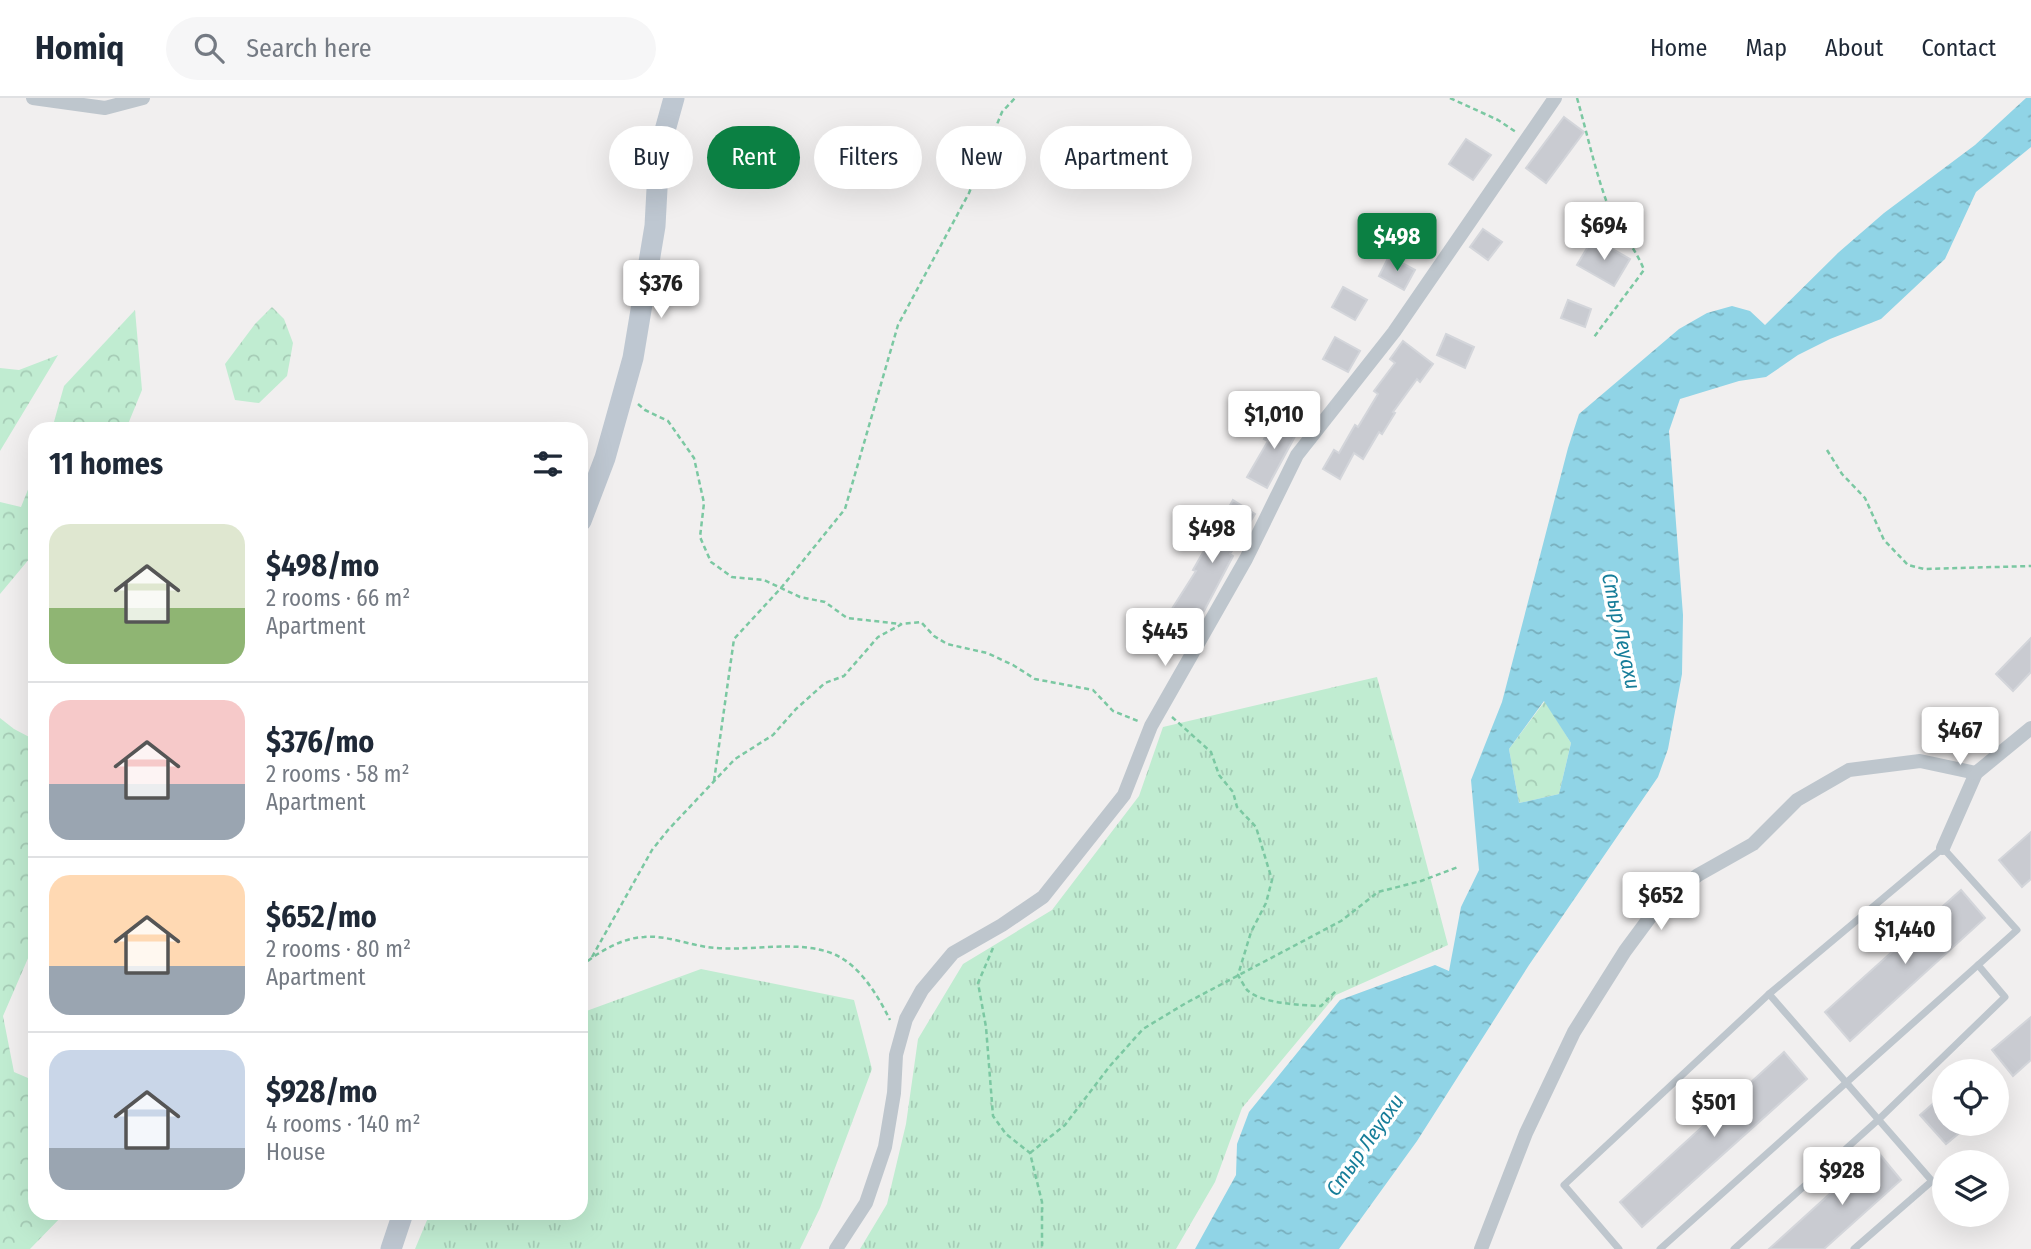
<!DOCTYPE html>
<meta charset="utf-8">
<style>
body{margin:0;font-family:"Fira Sans Condensed",sans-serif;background:#f6f6f7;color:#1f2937;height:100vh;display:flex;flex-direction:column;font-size:26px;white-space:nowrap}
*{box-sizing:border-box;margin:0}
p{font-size:23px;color:#747a83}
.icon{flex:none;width:38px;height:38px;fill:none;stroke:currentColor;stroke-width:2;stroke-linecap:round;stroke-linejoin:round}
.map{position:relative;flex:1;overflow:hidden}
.panel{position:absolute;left:28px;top:324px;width:560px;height:798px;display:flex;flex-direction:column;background:#fff;border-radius:21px;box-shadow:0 7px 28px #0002}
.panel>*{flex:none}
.hud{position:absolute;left:609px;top:28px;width:665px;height:63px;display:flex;gap:14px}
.tools{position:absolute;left:1932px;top:961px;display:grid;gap:14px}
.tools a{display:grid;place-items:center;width:77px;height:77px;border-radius:50%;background:#fff;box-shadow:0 7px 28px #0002;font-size:35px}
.price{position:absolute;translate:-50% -60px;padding:0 16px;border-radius:7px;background:#fff;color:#222;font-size:23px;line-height:46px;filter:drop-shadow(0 2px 4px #0008)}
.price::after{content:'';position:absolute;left:50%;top:42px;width:21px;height:16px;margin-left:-10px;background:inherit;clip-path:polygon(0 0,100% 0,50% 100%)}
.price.selected{background:#0b8043;color:#fff}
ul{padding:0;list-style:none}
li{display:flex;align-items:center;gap:21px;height:175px;padding:0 21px}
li+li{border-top:2px solid #e0e1e3}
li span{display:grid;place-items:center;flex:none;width:196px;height:140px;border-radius:21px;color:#555}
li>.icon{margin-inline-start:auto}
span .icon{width:84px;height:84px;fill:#fffc;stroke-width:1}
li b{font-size:30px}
h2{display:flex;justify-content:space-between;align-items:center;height:84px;padding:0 21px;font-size:30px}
.chip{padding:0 24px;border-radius:32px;background:#fff;box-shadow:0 7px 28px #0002;font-size:24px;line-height:63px}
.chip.selected{background:#0b8043;color:#fff}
header{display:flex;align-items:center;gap:42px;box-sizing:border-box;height:98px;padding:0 35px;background:#fff;border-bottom:2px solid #e0e1e3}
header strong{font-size:33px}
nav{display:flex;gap:38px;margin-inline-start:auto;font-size:24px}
.search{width:490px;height:63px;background:#f6f6f7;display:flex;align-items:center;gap:18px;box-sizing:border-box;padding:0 24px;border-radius:38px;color:#747a83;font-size:26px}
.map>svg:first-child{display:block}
</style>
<header>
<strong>Homiq</strong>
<div class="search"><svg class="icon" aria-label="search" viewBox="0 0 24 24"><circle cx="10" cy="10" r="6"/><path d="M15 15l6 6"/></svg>Search here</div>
<nav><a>Home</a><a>Map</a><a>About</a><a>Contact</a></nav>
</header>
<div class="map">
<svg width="2031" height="1151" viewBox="0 0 2031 1151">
<defs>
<pattern id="grass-tufts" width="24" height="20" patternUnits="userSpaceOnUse" patternTransform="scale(1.75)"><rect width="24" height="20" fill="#c0ecd1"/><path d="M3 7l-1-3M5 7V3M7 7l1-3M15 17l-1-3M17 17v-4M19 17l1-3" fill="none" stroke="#a6ccb6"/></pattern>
<pattern id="forest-crowns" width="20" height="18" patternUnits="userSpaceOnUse" patternTransform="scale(1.75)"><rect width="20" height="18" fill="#c0ecd1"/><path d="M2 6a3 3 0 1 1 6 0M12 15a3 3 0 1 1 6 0" fill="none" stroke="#a6ccb6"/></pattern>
<pattern id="water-ripples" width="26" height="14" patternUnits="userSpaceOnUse" patternTransform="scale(1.75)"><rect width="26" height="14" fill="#90d4e6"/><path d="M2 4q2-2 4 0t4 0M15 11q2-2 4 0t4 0" fill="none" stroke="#78afbd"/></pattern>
</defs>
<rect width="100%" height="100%" fill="#f1efef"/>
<!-- grass -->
<g fill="url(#grass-tufts)">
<polygon points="1377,579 1448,847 1336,897 1242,1010 1215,1084 1176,1151 860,1151 887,1106 906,1026 918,941 963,866 1052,812 1139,698 1163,629"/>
<polygon points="701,871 854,902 872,971 820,1110 800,1151 415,1151 430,1115 581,1115 581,915"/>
</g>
<!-- forest -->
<g fill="url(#forest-crowns)">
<polygon points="272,209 284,221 293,245 287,278 259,305 235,302 225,266 255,226"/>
<polygon points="135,212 142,292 126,331 52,331 64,288"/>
<polygon points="58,257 0,353 0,270 19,272"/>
<polygon points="35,374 35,454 0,496 0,404 21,409"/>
<polygon points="1545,603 1571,645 1559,696 1519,705 1509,651"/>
<polygon points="0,620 14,631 35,642 35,852 32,851 3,918 14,974 35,983 35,1115 65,1115 30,1151 0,1151"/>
</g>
<!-- water -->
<path fill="url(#water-ripples)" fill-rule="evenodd" d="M2026,0H2031V49L1976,94L1945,161L1881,221L1830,241L1798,257L1766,279L1739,283L1680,301L1669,333L1683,517L1682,576L1668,651L1658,679L1529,867L1417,1043L1339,1151H1195L1236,1077L1237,1046L1249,1014L1340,902L1435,867L1449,873L1461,809L1479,772L1471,682L1502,604L1568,350L1579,316L1679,231L1707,215L1732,208L1750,213L1765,227L1839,154L1884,115L1975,47ZM1544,603L1571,645L1559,696L1519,705L1509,651Z"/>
<!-- building -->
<g fill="#c9cbd1" stroke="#d3d5da" stroke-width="2">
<polygon points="1564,19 1584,34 1546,85 1526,70"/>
<polygon points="1466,41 1491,57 1473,82 1449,66"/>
<polygon points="1483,131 1502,144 1488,162 1470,149"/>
<polygon points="1593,140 1630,161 1614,188 1577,167"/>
<polygon points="1389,158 1415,172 1404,192 1379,178"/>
<polygon points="1343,189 1367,202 1355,222 1332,209"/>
<polygon points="1568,202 1591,211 1585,229 1561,220"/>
<polygon points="1446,236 1474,249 1465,270 1437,257"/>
<polygon points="1335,239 1360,253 1348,274 1323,261"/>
<polygon points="1403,243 1433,266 1420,284 1417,281 1393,314 1395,315 1382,336 1379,334 1363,361 1354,355 1340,381 1323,371 1334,352 1339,355 1355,327 1358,329 1378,296 1374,293 1395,265 1390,261"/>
<polygon points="1279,316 1300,329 1267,390 1247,379 1268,343 1264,341"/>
<polygon points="1233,402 1255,416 1230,456 1233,458 1195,530 1170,514 1196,473 1193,472"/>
<polygon points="2031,540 2031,574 2013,593 1996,576"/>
<polygon points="2031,734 2031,781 2022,789 1999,762"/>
<polygon points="1961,792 1985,820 1850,943 1825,914"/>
<polygon points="2031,919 2031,962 2013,978 1992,952"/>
<polygon points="1784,954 1807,981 1642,1129 1620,1104"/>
<polygon points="1944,996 1944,1026 1970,1026 1946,1046 1920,1017"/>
<polygon points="1877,1053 1901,1082 1824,1151 1769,1151"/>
</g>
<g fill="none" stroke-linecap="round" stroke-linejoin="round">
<!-- path -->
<g stroke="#7bc8a2" stroke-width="2.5" stroke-dasharray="5 3.5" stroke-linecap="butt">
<polyline points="1450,0 1498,22 1516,34"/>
<path d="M1577,0C1587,35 1595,72 1607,105C1616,130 1635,148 1644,172L1594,239"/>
<polyline points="638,306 645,312 668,323 694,360 704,405 700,439 711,464 732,479 764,482 800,499 825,504 847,520 901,526"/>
<polyline points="1827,352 1842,376 1865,400 1884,442 1908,467 1924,471 2031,468"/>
<path d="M1172,619L1211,654L1219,677L1233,694L1237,709L1256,729L1272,782L1266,805L1251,834L1238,877C1241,882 1244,888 1247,892C1262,906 1301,907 1321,908L1337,892"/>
<polyline points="714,683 734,541 781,490 845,411 898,227 969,95 1002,14 1015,0"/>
<polyline points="993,850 978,885 986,929 993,1018 1006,1036 1030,1055 1042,1104 1042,1151"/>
<polyline points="592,859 652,752 668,732 735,661 773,637 796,611 825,585 844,578 878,539 902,526 921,524 934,538 947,546 987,555 1013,567 1035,581 1093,592 1113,613 1138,623"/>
<path d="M581,868C599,854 621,840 644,839C665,837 686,846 707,849C747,855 799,840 836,857C861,869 878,898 890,922"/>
<polyline points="1030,1055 1065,1027 1109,969 1143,931 1186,905 1341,823 1378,794 1421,783 1458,769"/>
</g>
<!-- service -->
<g stroke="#bec6cd" stroke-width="7">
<polyline points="1769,896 1932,1083 1854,1151"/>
<polyline points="1619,1151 1564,1087 1769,896 1943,750 2017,832 1978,867 2005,899 1878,1022 1734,1151"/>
<polyline points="1660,1151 1978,867"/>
</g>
<!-- minor -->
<g stroke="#bec6cd" stroke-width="14">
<polyline points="33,0 105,10 143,0"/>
<polyline points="1943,750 1976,675 2031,630"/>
<polyline points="836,1151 866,1105 885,1049 894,995 896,957 906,921 922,892 953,855 1002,827 1043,799 1124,697 1151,628 1246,461 1297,357 1394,234 1555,0"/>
<polyline points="1481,1151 1526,1035 1574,934 1625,853 1659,807 1698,777 1753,746 1797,702 1849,672 1920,663 1976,675"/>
</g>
<!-- secondary -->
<g stroke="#bec7d1" stroke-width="21">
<polyline points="581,423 605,360 633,260 655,128 659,54 674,0"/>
<polyline points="391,1151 403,1115"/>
</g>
</g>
<g text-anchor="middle" stroke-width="7" stroke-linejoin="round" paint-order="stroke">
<!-- water labels -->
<g font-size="21" font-style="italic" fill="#167d99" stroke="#fff">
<text transform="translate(1621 533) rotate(78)" y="7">Стыр Леуахи</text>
<text transform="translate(1365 1047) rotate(-55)" y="7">Стыр Леуахи</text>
</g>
</g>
</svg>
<div class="tools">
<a><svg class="icon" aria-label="locate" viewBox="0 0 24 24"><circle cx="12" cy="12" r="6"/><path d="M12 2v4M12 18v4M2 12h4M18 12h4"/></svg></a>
<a><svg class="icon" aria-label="layers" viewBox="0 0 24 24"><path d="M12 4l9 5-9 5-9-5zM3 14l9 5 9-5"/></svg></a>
</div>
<b class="price" style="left:1604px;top:164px">$694</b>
<b class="price selected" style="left:1397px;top:175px">$498</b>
<b class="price" style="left:661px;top:222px">$376</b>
<b class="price" style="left:1274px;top:353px">$1,010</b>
<b class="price" style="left:1212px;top:467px">$498</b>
<b class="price" style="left:1165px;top:570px">$445</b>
<b class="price" style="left:1960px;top:669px">$467</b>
<b class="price" style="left:1661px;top:834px">$652</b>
<b class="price" style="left:1905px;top:868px">$1,440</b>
<b class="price" style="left:1714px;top:1041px">$501</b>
<b class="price" style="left:1842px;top:1109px">$928</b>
<div class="hud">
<a class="chip">Buy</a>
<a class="chip selected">Rent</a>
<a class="chip">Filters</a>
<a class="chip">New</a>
<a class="chip">Apartment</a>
</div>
<section class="panel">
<h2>11 homes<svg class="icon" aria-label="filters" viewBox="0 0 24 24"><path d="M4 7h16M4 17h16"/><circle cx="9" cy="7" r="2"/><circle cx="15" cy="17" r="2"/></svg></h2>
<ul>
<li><span style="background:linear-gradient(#dfe7d0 60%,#8fb573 0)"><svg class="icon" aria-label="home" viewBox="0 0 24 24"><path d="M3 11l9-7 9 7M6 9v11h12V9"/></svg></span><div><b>$498/mo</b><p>2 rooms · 66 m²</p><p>Apartment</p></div></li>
<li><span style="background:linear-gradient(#f6c9c9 60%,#9aa5b1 0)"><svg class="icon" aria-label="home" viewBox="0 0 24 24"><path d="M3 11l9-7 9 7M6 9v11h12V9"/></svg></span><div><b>$376/mo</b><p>2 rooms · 58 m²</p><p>Apartment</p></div></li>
<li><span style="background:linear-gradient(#ffd9b3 65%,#9aa5b1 0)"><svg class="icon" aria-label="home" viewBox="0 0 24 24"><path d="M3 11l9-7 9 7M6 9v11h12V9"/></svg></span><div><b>$652/mo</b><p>2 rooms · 80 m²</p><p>Apartment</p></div></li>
<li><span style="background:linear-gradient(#c9d6e8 70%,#9aa5b1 0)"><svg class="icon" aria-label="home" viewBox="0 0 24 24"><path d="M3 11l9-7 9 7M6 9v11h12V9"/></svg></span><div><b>$928/mo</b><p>4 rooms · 140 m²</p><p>House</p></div></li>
</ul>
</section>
</div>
